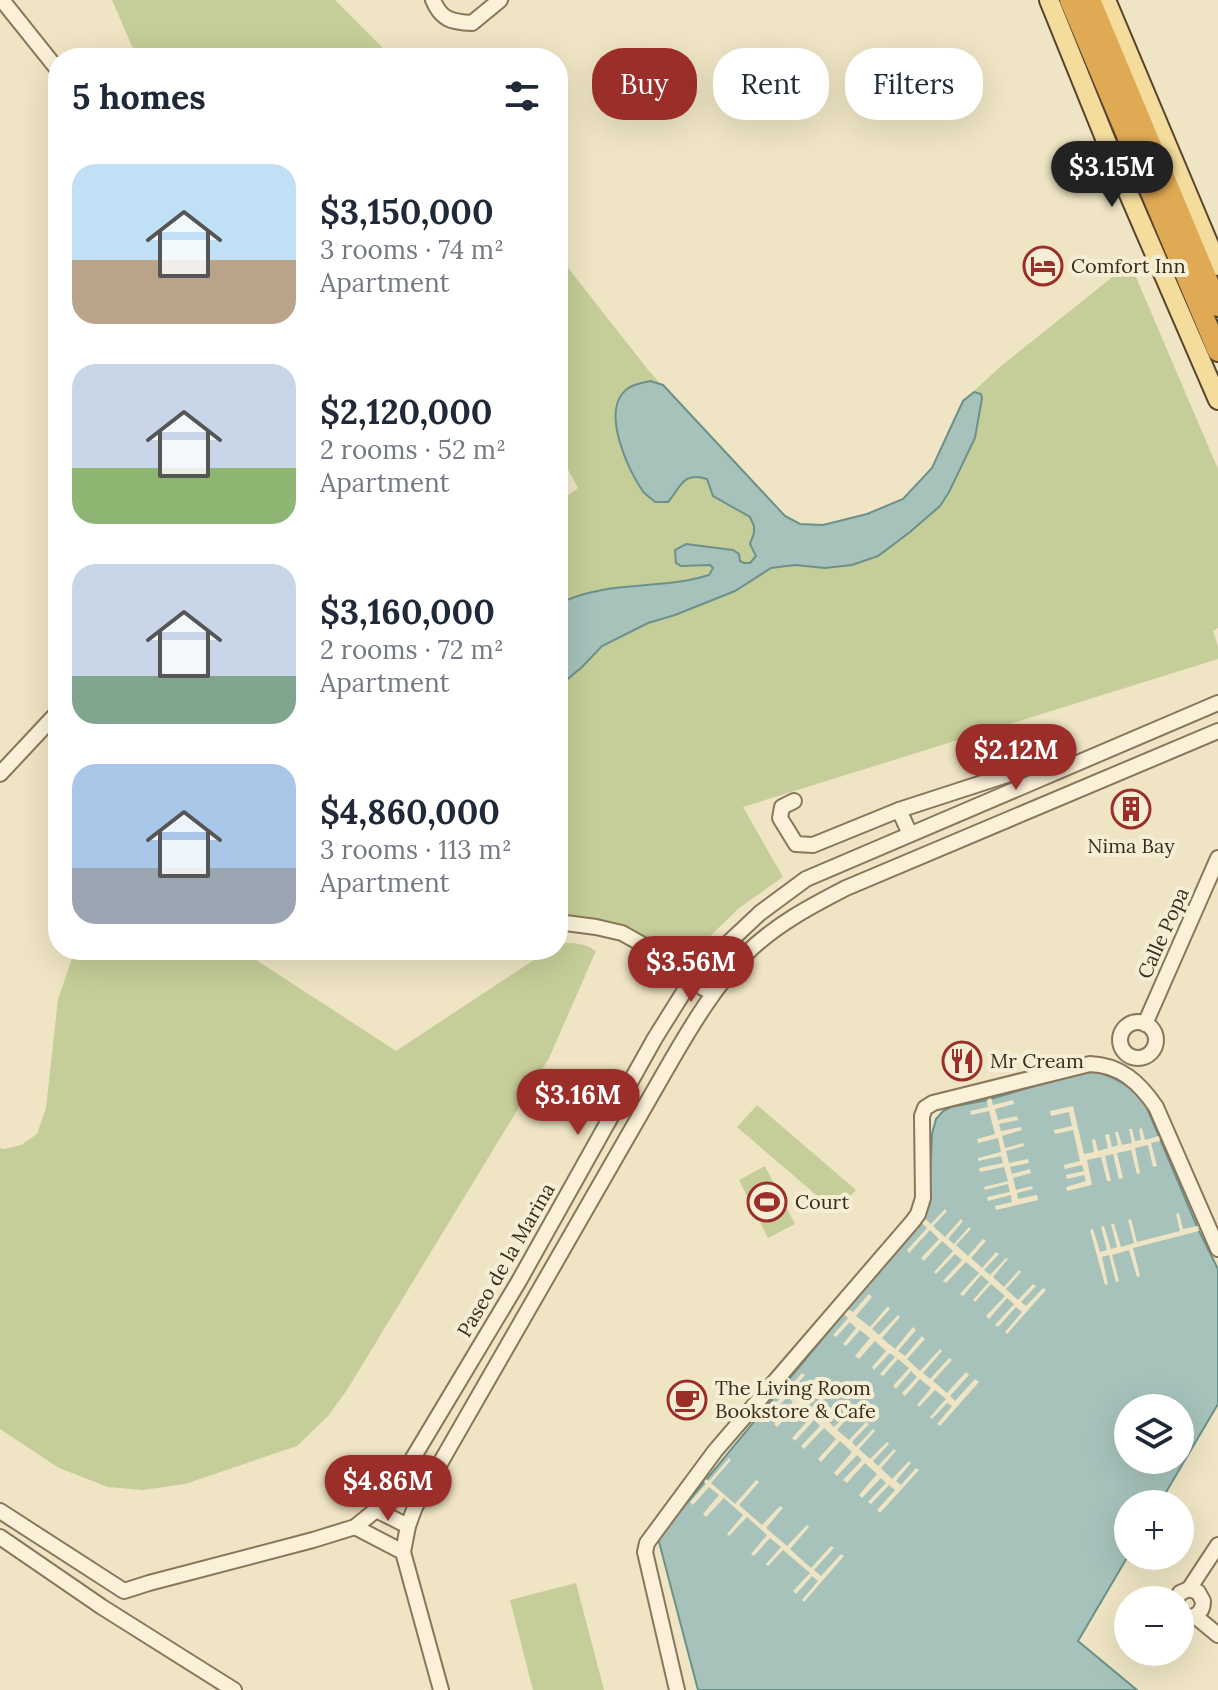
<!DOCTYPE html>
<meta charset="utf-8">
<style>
body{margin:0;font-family:Lora,serif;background:#f2f2f3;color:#1f2937;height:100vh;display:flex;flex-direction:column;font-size:30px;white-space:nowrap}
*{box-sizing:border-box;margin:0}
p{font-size:26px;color:#747a83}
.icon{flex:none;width:44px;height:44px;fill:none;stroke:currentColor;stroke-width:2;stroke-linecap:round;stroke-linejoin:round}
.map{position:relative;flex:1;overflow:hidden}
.sheet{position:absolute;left:48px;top:48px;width:520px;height:912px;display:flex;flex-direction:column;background:#fff;border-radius:32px;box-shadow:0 8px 32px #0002}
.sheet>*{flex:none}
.guide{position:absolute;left:592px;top:48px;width:506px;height:72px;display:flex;gap:16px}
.tools{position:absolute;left:1114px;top:1394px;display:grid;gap:16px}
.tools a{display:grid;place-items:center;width:80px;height:80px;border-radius:50%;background:#fff;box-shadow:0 8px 32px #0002;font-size:40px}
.price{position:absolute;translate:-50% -68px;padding:0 18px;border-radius:28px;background:#9b2e29;color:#fff;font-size:26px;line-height:52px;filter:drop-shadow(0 2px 4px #0008)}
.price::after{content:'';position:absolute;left:50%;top:48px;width:24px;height:18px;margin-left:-12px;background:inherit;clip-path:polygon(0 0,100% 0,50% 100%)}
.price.on{background:#222;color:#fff}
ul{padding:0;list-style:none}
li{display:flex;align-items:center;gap:24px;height:200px;padding:0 24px}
li span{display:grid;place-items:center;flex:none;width:224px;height:160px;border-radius:24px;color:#555}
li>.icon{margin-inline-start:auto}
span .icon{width:96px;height:96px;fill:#fffc;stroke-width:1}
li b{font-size:34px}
h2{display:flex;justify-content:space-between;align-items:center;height:96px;padding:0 24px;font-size:34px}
.tag{padding:0 28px;border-radius:32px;background:#fff;box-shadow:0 8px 32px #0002;font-size:28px;line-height:72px}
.tag.on{background:#9b2e29;color:#fff}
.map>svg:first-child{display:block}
</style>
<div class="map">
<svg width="1218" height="1690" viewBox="0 0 1218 1690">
<rect width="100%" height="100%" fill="#efe5c4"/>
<!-- green -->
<g fill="#c5ce98">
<polygon points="112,0 335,0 393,58 137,58"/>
<polygon points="558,255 649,371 773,505 785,516 800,524 823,525 867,514 903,499 932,468 963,401 1001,366 1130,263 1218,469 1218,628 1213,631 1218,647 1218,659 743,807 783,877 739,908 686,960 654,947 558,920 558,503 578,488 558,451"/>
<path d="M566,943C578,943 586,944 596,951L549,1058L347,1390L328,1416L297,1446L185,1484L143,1490L108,1487L59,1468L0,1429V1148L5,1149L21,1145L37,1134L46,1108L58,999L75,950H241L396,1051L549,950H558V946Z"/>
<polygon points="757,1105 856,1190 836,1212 737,1127"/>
<polygon points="765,1166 795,1224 768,1238 739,1180"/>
<polygon points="576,1583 604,1690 533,1690 510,1600"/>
</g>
<!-- water -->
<g fill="#a6c2bb" stroke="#6c918a" stroke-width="2" fill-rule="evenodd">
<path d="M650,381L663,385L785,516L800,524L823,525L867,514L903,499L932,468L963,401L974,392L981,394L982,398L975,438L949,492L940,506L910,532L878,556L852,565L825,568L795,565L771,568L735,591L675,615L648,623L602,646L582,667L558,687V604C608,579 659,591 709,575L713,568L710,565L681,566L676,563L675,550L686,544L733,550L739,554L740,561L744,563H750L756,556L750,544L754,533V526L750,517L713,496L707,479C683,471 681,487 668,502H655C651,498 645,495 642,490C628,469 604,417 622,394C629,385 640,383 650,381Z"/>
<path d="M1097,1072C1117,1078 1130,1086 1144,1101L1199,1231L1218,1269V1404L1159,1504H1128V1556L1078,1641L1137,1690H698L658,1538L923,1217L928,1202L930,1183L932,1134L936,1119L943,1111L951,1107L987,1100L1080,1073ZM1128,1408H1180V1460H1128Z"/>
</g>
<!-- pier -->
<g fill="#efe5c4">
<polygon points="991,1098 993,1105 1013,1100 1014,1104 995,1109 998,1120 1017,1116 1018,1120 999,1124 1001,1131 1021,1127 1022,1130 1002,1136 1005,1148 1023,1143 1024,1146 1006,1151 1009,1163 1028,1159 1029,1163 1010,1167 1012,1174 1030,1169 1031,1173 1013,1178 1016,1190 1032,1186 1033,1189 1017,1193 1018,1199 1037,1195 1038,1200 996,1210 995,1206 1012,1202 1011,1195 988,1201 987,1197 1010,1192 1008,1184 985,1190 984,1187 1008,1181 1004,1167 980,1172 979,1168 1003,1163 1001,1156 978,1161 978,1158 1001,1152 998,1138 978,1143 977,1139 995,1134 989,1111 971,1115 970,1111 988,1107 987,1100"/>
<polygon points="1073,1106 1084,1154 1094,1152 1092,1140 1095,1139 1098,1151 1108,1148 1105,1135 1109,1134 1112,1147 1118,1145 1115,1132 1118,1132 1122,1145 1132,1143 1129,1129 1132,1129 1135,1141 1141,1140 1139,1129 1142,1128 1145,1140 1159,1136 1160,1141 1151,1143 1157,1166 1153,1167 1148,1145 1135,1148 1140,1173 1137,1174 1131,1150 1117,1153 1123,1178 1119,1179 1113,1154 1105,1156 1111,1181 1107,1181 1101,1157 1087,1160 1092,1185 1067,1191 1066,1187 1086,1181 1084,1175 1067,1179 1066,1175 1084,1171 1082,1165 1065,1169 1064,1165 1080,1161 1073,1130 1055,1134 1054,1130 1072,1126 1069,1112 1051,1116 1050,1111"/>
<polygon points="945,1209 947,1211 933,1226 945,1237 961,1219 963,1221 948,1239 954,1244 969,1227 971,1229 956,1245 968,1256 983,1239 986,1241 971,1258 982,1268 996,1252 999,1254 984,1270 990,1275 1006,1258 1008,1259 993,1277 1004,1287 1019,1270 1021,1272 1006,1289 1018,1300 1033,1284 1036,1286 1021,1302 1026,1306 1043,1288 1046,1290 1007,1334 1005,1332 1022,1312 1016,1307 998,1327 995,1325 1014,1304 1007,1298 989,1319 986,1316 1005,1296 991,1284 975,1302 973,1300 989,1282 981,1275 963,1296 960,1294 979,1273 966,1262 946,1283 943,1281 962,1260 955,1254 936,1274 934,1272 953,1251 942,1241 924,1261 921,1258 939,1239 930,1230 909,1253 907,1250 927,1228 920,1221 923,1217 931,1224"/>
<polygon points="1179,1213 1183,1229 1198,1226 1199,1231 1133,1248 1140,1276 1137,1277 1129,1250 1112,1255 1119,1281 1116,1282 1109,1255 1102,1257 1108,1284 1105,1285 1090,1230 1093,1229 1100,1252 1107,1250 1101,1227 1104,1226 1111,1249 1117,1247 1111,1224 1114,1224 1121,1247 1134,1243 1128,1220 1131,1219 1137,1242 1180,1231 1176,1214"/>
<polygon points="869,1294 872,1297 856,1316 870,1327 888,1306 890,1309 872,1329 879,1335 898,1315 900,1317 882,1338 895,1349 913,1327 916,1330 898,1351 905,1356 922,1336 925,1339 907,1359 920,1371 940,1349 942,1351 923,1373 930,1379 949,1358 952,1360 933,1381 947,1393 966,1372 969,1375 950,1396 955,1401 975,1379 979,1382 940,1426 937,1424 952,1406 947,1403 932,1419 930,1417 946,1399 935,1390 919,1407 917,1405 931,1388 920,1379 905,1396 902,1393 917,1377 911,1371 896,1389 893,1386 909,1368 898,1359 883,1376 880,1374 895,1357 890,1353 874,1370 872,1367 886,1351 875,1341 859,1359 855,1356 870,1338 860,1330 846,1346 843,1344 856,1328 850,1322 836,1337 833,1335 848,1318 844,1314 848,1309 853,1312"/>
<polygon points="802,1373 805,1375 791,1391 803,1401 818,1384 820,1386 806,1402 812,1407 827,1391 829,1393 815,1410 826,1420 842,1403 844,1405 829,1422 834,1427 850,1411 852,1413 837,1430 849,1440 866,1422 869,1424 852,1442 856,1447 873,1429 875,1431 859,1449 870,1459 887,1442 889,1444 873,1461 878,1466 894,1449 896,1451 881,1468 892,1479 909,1461 911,1463 896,1481 901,1485 916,1468 919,1470 880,1513 877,1510 895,1490 889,1485 871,1504 868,1502 886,1483 881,1478 862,1498 859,1495 877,1474 865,1463 847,1483 843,1480 862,1460 857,1455 837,1476 834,1473 852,1452 840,1441 821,1462 818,1459 836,1439 824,1428 804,1449 801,1446 820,1426 814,1420 795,1441 792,1438 811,1417 798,1405 777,1427 774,1424 793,1402 787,1397 769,1417 766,1414 784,1394 780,1390 783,1387 787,1390"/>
<polygon points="729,1458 731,1460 711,1483 735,1504 756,1480 759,1482 739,1505 762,1525 780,1506 783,1508 766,1528 787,1546 807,1525 809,1527 790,1549 811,1568 831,1546 834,1548 814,1570 821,1576 841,1554 844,1556 804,1602 802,1600 818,1581 812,1576 796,1594 793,1591 810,1573 783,1550 768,1566 766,1564 781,1547 770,1538 754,1556 751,1554 767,1535 747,1517 729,1536 727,1534 743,1515 724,1498 706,1517 703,1514 719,1495 709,1487 693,1505 690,1502 706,1484 704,1482 706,1479 709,1481"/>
</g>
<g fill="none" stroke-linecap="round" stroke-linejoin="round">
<defs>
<g id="minor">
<polyline points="2,0 58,70"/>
<path d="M433,0C441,20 452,22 472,23L500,0"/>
<polyline points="0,774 58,712"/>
<polyline points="794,801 782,807 780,818 796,844 813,845 899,810 910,834"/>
<polyline points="899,810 1013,773 1036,762 1040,754 1036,738 1032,734 1026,733"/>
<path d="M558,922L596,927L622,933L695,974C697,986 704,992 716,989L718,983L716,975L708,971L695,974"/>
<circle cx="1138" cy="1040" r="18"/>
<polyline points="1145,1024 1218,858"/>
<polyline points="376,1510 408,1526"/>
<polyline points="0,1511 124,1591 149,1583 313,1540 355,1527 376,1510 392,1493 519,1281 655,1038 695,974 760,913 806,879 1218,703"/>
<polyline points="355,1527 403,1552"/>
<polyline points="0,1537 102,1607 234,1690"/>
<polyline points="1189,1589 1218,1545"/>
<path d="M1176,1600L1180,1593L1189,1589L1198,1592L1203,1601C1203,1615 1191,1621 1180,1613"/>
<polyline points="1195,1616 1218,1635"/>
<path d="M441,1690L403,1552L408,1526L415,1507L671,1061C693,1023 716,985 747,953C775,925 811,906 846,888L1218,731"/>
<path d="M677,1690L645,1552L647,1543L715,1451L913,1221L918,1214L923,1198L922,1116L925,1108L933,1103L1090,1064C1120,1065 1139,1082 1156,1107L1218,1249"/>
</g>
<g id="major">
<polyline points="1049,0 1111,153 1218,400"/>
<polyline points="1106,0 1218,266"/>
</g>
<g id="highway">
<polyline points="1070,0 1218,351"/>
<polyline points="1090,0 1218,306"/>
</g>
</defs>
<!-- minor casing -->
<use href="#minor" stroke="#8a765a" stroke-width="18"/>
<!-- major casing -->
<use href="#major" stroke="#58442e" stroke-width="22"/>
<!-- highway casing -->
<use href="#highway" stroke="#58442e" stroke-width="24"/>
<!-- minor -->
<use href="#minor" stroke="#faf1d8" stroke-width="14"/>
<!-- major -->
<use href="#major" stroke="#f3dc9c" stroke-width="18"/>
<!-- highway -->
<use href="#highway" stroke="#e0a954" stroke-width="20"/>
</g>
<!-- icons -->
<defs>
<symbol id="hotel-ring" viewBox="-11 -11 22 22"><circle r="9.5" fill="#f6eed4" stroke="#9b2e29" stroke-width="1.5"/><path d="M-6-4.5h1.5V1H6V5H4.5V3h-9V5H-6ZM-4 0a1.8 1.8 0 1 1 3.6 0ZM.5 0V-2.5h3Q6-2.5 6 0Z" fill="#9b2e29"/></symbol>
<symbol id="building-ring" viewBox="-11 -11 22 22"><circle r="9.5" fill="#f6eed4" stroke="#9b2e29" stroke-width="1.5"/><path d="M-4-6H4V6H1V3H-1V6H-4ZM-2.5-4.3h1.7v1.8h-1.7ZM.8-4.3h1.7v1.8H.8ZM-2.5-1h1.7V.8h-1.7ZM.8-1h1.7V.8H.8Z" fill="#9b2e29"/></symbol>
<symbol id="restaurant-ring" viewBox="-11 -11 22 22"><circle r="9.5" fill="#f6eed4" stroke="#9b2e29" stroke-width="1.5"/><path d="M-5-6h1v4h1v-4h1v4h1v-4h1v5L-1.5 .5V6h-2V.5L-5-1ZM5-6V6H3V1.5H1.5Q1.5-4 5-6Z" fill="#9b2e29"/></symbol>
<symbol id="stadium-ring" viewBox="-11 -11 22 22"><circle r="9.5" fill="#f6eed4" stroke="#9b2e29" stroke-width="1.5"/><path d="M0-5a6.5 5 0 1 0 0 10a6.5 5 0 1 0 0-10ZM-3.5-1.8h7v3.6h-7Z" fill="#9b2e29"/></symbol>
<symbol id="cafe-ring" viewBox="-11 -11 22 22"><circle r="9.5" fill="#f6eed4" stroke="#9b2e29" stroke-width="1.5"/><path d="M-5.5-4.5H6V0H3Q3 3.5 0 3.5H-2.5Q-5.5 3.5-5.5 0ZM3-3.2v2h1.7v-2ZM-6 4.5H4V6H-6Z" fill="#9b2e29"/></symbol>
</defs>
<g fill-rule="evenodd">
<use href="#hotel-ring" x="1021" y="244" width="44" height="44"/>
<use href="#building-ring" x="1109" y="787" width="44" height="44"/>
<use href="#restaurant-ring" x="940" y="1039" width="44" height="44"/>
<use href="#stadium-ring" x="745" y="1180" width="44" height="44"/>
<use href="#cafe-ring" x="665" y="1378" width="44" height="44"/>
</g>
<g text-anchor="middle" stroke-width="8" stroke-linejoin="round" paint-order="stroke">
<!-- poi labels -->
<g font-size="20" fill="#3a2d1e" stroke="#f6eed4" text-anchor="start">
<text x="1071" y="273">Comfort Inn</text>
<text x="1131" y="853" text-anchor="middle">Nima Bay</text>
<text x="990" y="1068">Mr Cream</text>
<text x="795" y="1209">Court</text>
<text x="715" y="1395">The Living Room<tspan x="715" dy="23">Bookstore &amp; Cafe</tspan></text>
</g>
<!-- street labels -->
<g font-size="20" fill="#3a2d1e" stroke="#f6eed4">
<text transform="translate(1163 933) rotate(-66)" y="7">Calle Popa</text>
<text transform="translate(506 1260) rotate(-60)" y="7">Paseo de la Marina</text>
</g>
</g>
</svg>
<div class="tools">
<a><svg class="icon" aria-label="layers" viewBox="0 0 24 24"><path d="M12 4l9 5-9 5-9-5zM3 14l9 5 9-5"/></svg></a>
<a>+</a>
<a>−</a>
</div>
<b class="price on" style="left:1112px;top:209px">$3.15M</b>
<b class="price" style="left:1016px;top:792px">$2.12M</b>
<b class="price" style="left:691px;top:1004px">$3.56M</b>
<b class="price" style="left:578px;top:1137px">$3.16M</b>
<b class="price" style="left:388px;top:1523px">$4.86M</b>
<div class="guide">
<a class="tag on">Buy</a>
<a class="tag">Rent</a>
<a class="tag">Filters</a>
</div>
<section class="sheet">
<h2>5 homes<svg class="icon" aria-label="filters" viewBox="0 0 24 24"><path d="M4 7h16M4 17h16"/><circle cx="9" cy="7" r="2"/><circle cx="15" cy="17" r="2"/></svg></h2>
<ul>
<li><span style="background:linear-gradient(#bfe0f5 60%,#b9a48a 0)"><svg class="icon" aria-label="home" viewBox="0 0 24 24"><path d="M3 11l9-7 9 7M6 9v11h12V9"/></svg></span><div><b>$3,150,000</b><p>3 rooms · 74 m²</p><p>Apartment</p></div></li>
<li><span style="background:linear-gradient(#c9d6e8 65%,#8fb573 0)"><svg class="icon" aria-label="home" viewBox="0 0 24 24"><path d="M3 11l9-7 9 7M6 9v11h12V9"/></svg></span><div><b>$2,120,000</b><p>2 rooms · 52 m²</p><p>Apartment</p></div></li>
<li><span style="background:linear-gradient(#c9d6e8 70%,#7fa58c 0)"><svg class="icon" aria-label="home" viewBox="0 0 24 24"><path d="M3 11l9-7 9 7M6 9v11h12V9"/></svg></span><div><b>$3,160,000</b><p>2 rooms · 72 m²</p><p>Apartment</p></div></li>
<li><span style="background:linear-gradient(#a9c7e8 65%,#9aa5b1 0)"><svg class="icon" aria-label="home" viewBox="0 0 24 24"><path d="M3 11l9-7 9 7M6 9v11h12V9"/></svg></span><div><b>$4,860,000</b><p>3 rooms · 113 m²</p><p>Apartment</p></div></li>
</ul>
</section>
</div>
